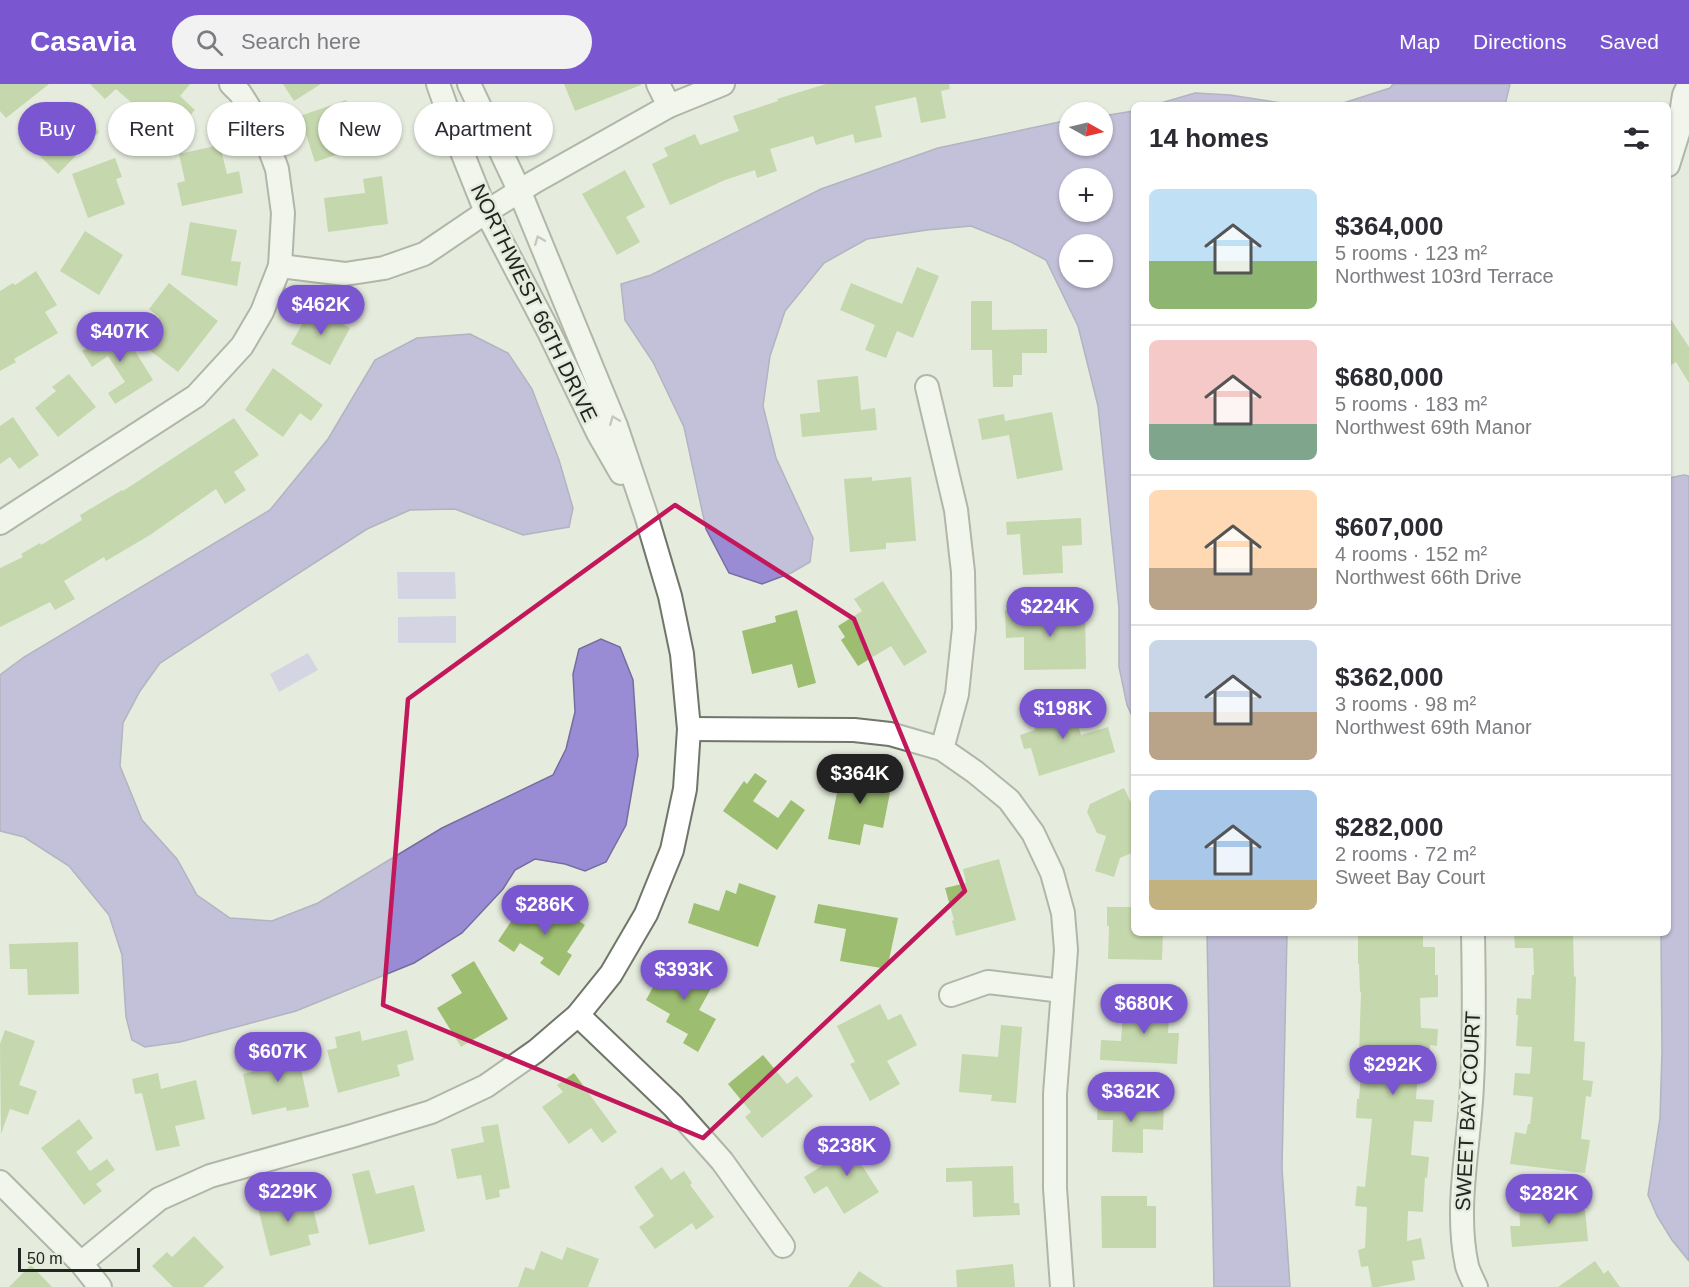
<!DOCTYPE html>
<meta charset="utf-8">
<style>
body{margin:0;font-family:Helvetica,sans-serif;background:#f2f2f3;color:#2b2b33;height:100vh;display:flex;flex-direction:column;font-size:22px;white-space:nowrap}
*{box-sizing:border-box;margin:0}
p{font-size:20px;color:#7c7c81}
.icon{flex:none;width:33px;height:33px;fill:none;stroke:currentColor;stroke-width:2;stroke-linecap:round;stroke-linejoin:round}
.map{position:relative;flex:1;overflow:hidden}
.sheet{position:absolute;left:1131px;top:18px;width:540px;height:834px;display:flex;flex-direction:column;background:#fff;border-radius:9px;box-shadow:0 2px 4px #0004}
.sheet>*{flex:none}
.guide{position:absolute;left:18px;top:18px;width:570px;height:54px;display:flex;gap:12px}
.needle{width:39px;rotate:98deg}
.tools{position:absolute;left:1059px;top:18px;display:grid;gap:12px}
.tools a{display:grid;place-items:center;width:54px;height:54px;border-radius:50%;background:#fff;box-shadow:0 2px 4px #0004;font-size:30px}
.scale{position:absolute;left:18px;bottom:15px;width:122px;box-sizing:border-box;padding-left:6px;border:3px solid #232620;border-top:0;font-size:16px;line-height:21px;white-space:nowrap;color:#232620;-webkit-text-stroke:4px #e5ecdd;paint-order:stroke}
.price{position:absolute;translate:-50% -51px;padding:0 14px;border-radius:21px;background:#7a57d1;color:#fff;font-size:20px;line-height:39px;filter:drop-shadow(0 2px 3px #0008)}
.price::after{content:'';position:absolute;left:50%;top:36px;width:18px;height:14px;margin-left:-9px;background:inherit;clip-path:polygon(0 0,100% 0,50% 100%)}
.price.selected{background:#222;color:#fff}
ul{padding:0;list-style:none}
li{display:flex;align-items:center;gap:18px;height:150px;padding:0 18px}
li+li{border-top:2px solid #e1e1e2}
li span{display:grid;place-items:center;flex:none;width:168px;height:120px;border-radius:9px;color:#555}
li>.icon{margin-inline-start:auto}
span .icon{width:72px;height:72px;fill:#fffc;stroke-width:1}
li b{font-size:26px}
h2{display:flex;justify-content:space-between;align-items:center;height:72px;padding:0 18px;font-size:26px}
.chip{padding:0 21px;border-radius:27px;background:#fff;box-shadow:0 2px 4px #0004;font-size:21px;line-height:54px}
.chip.selected{background:#7a57d1;color:#fff}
header{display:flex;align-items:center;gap:36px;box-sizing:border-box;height:84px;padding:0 30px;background:#7a57d1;color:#fff}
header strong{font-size:28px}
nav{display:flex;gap:33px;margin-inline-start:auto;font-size:21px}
.search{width:420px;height:54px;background:#f2f2f3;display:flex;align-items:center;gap:15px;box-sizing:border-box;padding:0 21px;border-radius:33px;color:#7c7c81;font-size:22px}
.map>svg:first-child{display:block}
</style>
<header>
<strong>Casavia</strong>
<div class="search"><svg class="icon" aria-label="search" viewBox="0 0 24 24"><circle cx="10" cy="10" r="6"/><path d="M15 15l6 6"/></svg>Search here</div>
<nav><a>Map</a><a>Directions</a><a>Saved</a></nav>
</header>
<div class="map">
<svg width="1689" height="1203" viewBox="0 0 1689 1203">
<rect width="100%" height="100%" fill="#e5ecdd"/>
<!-- green -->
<g fill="#c0b7e8">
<polygon points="397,488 455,488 456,515 398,515"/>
<polygon points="456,532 456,559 398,559 398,533"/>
<polygon points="308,569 318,586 279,608 270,590"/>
</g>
<!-- water -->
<g fill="#9a8bd5" stroke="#766d9f" stroke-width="1.5" fill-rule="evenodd">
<polygon points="1393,0 1510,0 1505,21 1337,21 1390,4"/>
<polygon points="1195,9 1230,11 1295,21 1154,21"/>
<path d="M1134,27V636L1127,621L1119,583V524L1098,322L1078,242L1046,176L1011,158L971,142L927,146L867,155L824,179L785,227L770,272L763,322L776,374L813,454L810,478L791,489L762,500L729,489L706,445L684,343L653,278L625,236L621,200L651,191L821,105L938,64L1069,36L1070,62H1102L1103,32ZM1070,94H1102V128H1070ZM1102,160V194H1070V160Z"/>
<polygon points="470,250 508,269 532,305 559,376 573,424 569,443 523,451 455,425 410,426 367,445 160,579 140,607 123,639 120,682 142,736 177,775 197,811 230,834 272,837 318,819 442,744 553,691 566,665 575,628 573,590 579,565 601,555 620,563 633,596 638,671 626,741 606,778 585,787 565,780 535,775 515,786 503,805 462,849 414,879 296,927 180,958 145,963 132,956 126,933 122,871 109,831 69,782 24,753 0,747 0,591 24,573 270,426 328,355 375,276 417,254"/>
<polygon points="1684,391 1689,392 1689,1177 1672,1156 1657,1132 1648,1111 1660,1034 1662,967 1661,849 1668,849 1668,394"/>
<polygon points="1207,849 1287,849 1282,1084 1290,1203 1214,1203"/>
</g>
<!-- building -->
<g fill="#9dbd71">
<polygon points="0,0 49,0 6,34 0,27"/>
<polygon points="90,0 190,0 180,12 195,26 159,67 138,48 150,35 116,5 105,15"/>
<polygon points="283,0 321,0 294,17"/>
<polygon points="564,0 641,0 641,1 575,27"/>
<polygon points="826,0 949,0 950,5 941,7 946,34 921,39 916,13 875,22 882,53 855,59 853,50 816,61 813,52 770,65 777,87 757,94 755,86 725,96 670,121 652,80 668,72 664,64 695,50 700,61 739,47 733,32 778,17 777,15"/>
<polygon points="346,16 353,36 369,31 377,57 315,78 300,32"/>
<polygon points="56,20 81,43 88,36 99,48 58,90 32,64 30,65 21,56"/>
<polygon points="220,61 227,90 239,87 243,109 182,122 177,99 185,97 179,70"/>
<polygon points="115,74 122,93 116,95 125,120 88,134 72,90"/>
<polygon points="625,86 645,123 626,133 640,158 617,171 582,110"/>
<polygon points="382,92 388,140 328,148 324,114 365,109 363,95"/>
<polygon points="190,138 237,146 231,177 241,178 237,202 181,191"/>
<polygon points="85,147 123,171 99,211 60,187"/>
<polygon points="917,183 939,192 913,254 897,247 886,274 865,266 875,241 840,226 851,199 902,220"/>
<polygon points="36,187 57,221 45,228 58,249 14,275 16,278 0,287 0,207 13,199 15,201"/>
<polygon points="169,199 218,237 178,288 139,258 159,233 149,225"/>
<polygon points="971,217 992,217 992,246 1047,245 1047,269 1022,269 1022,291 1013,291 1013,303 993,303 992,266 971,266"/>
<polygon points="312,223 350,244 330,281 291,260"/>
<polygon points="1668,231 1689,263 1689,299 1676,278 1668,283"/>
<polygon points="120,243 153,296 115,320 108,309 125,298 108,272 92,283 82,267"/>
<polygon points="273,284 323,321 311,337 300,329 283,353 245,326"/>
<polygon points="69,290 96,323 58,353 35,324 56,307 52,303"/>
<polygon points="858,292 861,326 875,324 877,346 802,353 800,330 820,328 817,296"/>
<polygon points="1052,328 1063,386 1017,395 1009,351 982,356 978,335 1004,330 1005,337"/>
<polygon points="13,333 39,371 19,385 10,373 0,380 0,342"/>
<polygon points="234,334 259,371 234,388 246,406 225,420 216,405 150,451 106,477 104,473 64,497 75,515 55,526 50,518 0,543 0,484 23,473 21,470 40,459 41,461 82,436 80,431 122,406 123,407"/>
<polygon points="872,393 872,397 911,393 916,457 886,459 886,465 850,468 844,395"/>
<polygon points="1081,434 1082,461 1062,462 1063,489 1023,491 1020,450 1007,451 1006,438"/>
<polygon points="883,497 927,568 904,582 891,562 858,582 841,556 845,553 838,542 862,527 854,515"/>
<polygon points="1085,525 1086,585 1024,586 1024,553 1006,554 1005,526"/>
<polygon points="797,526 816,599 798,604 792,580 752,590 742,547 776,538 775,532"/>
<polygon points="1071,617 1081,651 1108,643 1115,668 1039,692 1031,664 1024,665 1020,651 1035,646 1030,629"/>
<polygon points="870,684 894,688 883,744 864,740 860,761 828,755 841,688 868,693"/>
<polygon points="755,689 767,697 753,717 778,734 791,716 805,726 777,766 723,727 744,697 747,700"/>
<polygon points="1124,704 1134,725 1134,768 1120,774 1114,793 1095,787 1106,752 1097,749 1087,728 1090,720"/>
<polygon points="999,775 1016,836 956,852 952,837 954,836 945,804 966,799 963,785"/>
<polygon points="739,799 776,812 758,863 688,839 694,819 719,827 726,806 736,810"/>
<polygon points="550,818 585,841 567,868 572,871 559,892 540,879 544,874 520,859 514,868 498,857 520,824 537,836"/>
<polygon points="818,820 898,834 887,885 840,877 846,845 814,839"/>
<polygon points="1107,823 1134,823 1134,849 1163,849 1162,876 1108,875 1109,842 1107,842"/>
<polygon points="1358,849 1423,849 1423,863 1435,863 1435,891 1438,891 1438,913 1420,914 1421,944 1438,945 1437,962 1430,961 1429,976 1423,975 1422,987 1418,987 1416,1015 1434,1016 1432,1038 1414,1037 1411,1071 1429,1073 1427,1094 1425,1093 1423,1128 1408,1127 1407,1157 1421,1154 1425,1175 1412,1177 1415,1196 1377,1203 1372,1203 1368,1182 1361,1183 1358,1166 1365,1164 1367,1123 1355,1122 1357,1102 1365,1103 1372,1035 1356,1034 1357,1015 1359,1015 1362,972 1359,972 1361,908 1360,908 1359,880 1358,880"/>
<polygon points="1514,849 1573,849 1574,892 1576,893 1574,957 1585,958 1583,996 1593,997 1591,1013 1586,1012 1581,1055 1590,1056 1585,1089 1510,1080 1515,1048 1526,1050 1528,1040 1530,1040 1533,1013 1513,1011 1515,989 1530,990 1532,963 1516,962 1518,931 1516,931 1517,914 1531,915 1532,891 1534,891 1533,864 1515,864"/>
<polygon points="78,858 79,910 28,911 27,885 10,885 9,860"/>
<polygon points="670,872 715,897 699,926 716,935 698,968 683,959 688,950 666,938 670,930 646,916"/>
<polygon points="474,877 508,935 461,963 437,924 462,909 451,891"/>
<polygon points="1133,914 1170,916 1168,949 1179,949 1177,980 1100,976 1101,956 1121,957 1123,927 1132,928"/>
<polygon points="880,920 888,936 901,930 917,961 887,977 900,1000 870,1017 850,980 855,978 837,942"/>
<polygon points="1001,941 1022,943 1016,1019 991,1017 992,1011 959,1008 962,970 998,973"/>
<polygon points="5,946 35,957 19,1001 37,1007 28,1031 10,1025 1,1050 0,960"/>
<polygon points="407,946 414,976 397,981 400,992 338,1009 327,966 337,964 335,953 360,947 362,957"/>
<polygon points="296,961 309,1023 287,1027 286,1023 252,1031 243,990 270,984 266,968"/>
<polygon points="763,971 787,1000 797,992 813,1012 762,1054 745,1033 751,1028 728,1000"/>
<polygon points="158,989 161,1005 196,996 205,1035 175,1042 180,1062 156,1067 142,1009 135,1010 132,995"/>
<polygon points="574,989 617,1048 602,1059 591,1044 569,1060 542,1023 563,1008 557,1001"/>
<polygon points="1098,1017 1164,1019 1163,1046 1143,1045 1143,1069 1112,1068 1113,1036 1097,1036"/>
<polygon points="79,1035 93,1054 76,1068 90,1087 107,1075 115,1086 96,1100 102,1107 84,1121 41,1064"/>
<polygon points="498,1040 510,1104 499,1106 500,1113 486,1116 481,1091 457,1095 451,1065 484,1058 481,1043"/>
<polygon points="869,1053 879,1069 861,1080 879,1108 844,1130 827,1102 814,1110 804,1093"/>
<polygon points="1013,1082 1014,1119 1019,1119 1020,1131 973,1133 972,1097 946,1098 946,1084"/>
<polygon points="662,1083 671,1096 684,1087 692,1099 690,1101 714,1133 696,1146 692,1139 655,1165 639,1143 654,1132 634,1103"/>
<polygon points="369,1086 376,1110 414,1101 425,1147 369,1161 352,1090"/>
<polygon points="309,1107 319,1149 308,1151 311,1161 270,1172 257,1120"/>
<polygon points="1101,1112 1147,1112 1147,1122 1156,1122 1156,1164 1102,1164"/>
<polygon points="1567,1117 1568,1128 1585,1126 1588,1157 1512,1163 1510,1142 1520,1142 1519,1120"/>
<polygon points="194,1152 224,1183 203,1203 173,1203 152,1182 167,1168 172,1173"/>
<polygon points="567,1163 599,1175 588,1203 518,1203 525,1183 534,1186 541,1167 562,1176"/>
<polygon points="1595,1177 1604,1190 1608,1186 1620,1203 1558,1203"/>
<polygon points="1013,1180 1015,1203 957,1203 956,1186"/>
<polygon points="31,1181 52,1203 9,1203"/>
<polygon points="859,1187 883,1203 848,1203"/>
</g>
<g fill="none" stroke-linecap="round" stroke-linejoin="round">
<defs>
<g id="minor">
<polyline points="438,0 462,68 486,128 549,248 598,349 621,389"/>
<polyline points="658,0 669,22"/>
<polyline points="1668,81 1678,49 1684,11 1689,0"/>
<polyline points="280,182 345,190 384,184 424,170 486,128 534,98 669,22 723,0"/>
<polyline points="927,303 956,426 963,488 964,544 957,610 942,665 975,688 1009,716 1033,749 1052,789 1063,829 1066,866 1055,1010 1055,1104 1062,1203"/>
<polyline points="0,439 196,312 242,262 262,228 280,182 283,129 277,85 262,44 240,9 231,0"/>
<polyline points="689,645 854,646 890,650 942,665"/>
<path d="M1473,849C1474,899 1475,949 1472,1000C1470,1059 1454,1123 1467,1182C1469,1189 1473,1196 1476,1203"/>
<polyline points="951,911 988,898 1062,907"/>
<polyline points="578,931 673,1022 722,1077 783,1162"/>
<polyline points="0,1098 81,1179 100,1203"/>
<polyline points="81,1179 159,1115 210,1092 352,1052 431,1028 486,1002 536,967 578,931 611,890 646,830 672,766 685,705 689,645 682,570 670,512 646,431 616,342 519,106 469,0"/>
</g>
</defs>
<!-- minor casing -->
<use href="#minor" stroke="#707669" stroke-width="26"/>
<!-- minor -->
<use href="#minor" stroke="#fff" stroke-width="22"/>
</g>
<!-- one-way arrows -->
<defs><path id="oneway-chevron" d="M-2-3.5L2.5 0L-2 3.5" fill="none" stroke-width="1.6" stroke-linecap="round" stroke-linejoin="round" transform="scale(1.5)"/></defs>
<g stroke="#9c9d9b">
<use href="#oneway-chevron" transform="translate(539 156) rotate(-112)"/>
<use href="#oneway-chevron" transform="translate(614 336) rotate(-112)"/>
</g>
<!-- marked area -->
<path d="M0 0H1689V1203H0ZM675,421L854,535L965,807L703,1054L383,921L408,615Z" fill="#e5ecdd" fill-opacity=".55" fill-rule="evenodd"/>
<path fill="none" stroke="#c2185b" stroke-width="4.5" stroke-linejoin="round" d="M675,421L854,535L965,807L703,1054L383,921L408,615Z"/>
<g text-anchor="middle" stroke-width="5" stroke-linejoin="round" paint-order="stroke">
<!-- street labels -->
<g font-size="21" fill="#232620" stroke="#e5ecdd">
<text transform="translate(534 219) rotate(64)" y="7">NORTHWEST 66TH DRIVE</text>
<text transform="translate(1468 1027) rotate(-87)" y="7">SWEET BAY COURT</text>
</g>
</g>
</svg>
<div class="tools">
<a><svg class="needle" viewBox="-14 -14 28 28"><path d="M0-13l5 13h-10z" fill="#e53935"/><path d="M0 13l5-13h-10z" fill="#7c7c81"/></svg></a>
<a>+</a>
<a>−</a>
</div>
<div class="scale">50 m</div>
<b class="price" style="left:321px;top:252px">$462K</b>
<b class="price" style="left:120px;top:279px">$407K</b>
<b class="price" style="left:1050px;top:554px">$224K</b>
<b class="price" style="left:1063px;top:656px">$198K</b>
<b class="price selected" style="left:860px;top:721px">$364K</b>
<b class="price" style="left:545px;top:852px">$286K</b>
<b class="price" style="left:684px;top:917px">$393K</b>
<b class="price" style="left:1144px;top:951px">$680K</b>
<b class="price" style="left:278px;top:999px">$607K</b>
<b class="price" style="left:1393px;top:1012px">$292K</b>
<b class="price" style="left:1131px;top:1039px">$362K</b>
<b class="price" style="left:847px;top:1093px">$238K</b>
<b class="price" style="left:288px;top:1139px">$229K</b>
<b class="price" style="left:1549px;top:1141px">$282K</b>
<div class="guide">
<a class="chip selected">Buy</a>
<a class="chip">Rent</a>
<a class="chip">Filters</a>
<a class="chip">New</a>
<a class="chip">Apartment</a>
</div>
<section class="sheet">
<h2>14 homes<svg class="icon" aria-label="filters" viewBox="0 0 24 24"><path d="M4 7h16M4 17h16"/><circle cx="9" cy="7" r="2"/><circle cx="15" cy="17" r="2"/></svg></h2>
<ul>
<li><span style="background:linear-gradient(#bfe0f5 60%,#8fb573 0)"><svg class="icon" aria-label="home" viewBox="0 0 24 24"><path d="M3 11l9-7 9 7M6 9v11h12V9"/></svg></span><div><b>$364,000</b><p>5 rooms · 123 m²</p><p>Northwest 103rd Terrace</p></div></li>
<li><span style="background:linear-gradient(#f6c9c9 70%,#7fa58c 0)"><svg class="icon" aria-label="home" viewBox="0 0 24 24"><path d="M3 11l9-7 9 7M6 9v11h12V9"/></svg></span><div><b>$680,000</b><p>5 rooms · 183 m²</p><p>Northwest 69th Manor</p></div></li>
<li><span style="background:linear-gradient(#ffd9b3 65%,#b9a48a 0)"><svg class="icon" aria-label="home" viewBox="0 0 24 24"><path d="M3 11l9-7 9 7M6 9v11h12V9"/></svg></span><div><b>$607,000</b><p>4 rooms · 152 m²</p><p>Northwest 66th Drive</p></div></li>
<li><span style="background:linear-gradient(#c9d6e8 60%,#b9a48a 0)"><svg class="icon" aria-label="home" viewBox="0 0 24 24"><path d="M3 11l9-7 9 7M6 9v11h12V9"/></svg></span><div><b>$362,000</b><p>3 rooms · 98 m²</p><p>Northwest 69th Manor</p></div></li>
<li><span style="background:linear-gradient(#a9c7e8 75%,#c2b280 0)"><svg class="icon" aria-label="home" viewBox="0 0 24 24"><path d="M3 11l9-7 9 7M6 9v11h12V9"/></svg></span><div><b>$282,000</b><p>2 rooms · 72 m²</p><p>Sweet Bay Court</p></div></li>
</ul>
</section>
</div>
